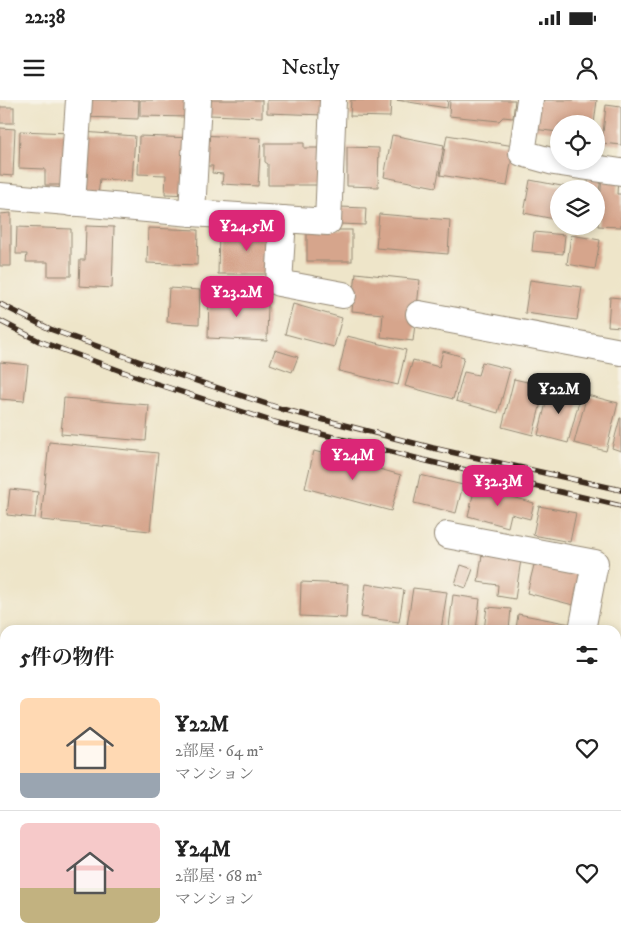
<!DOCTYPE html>
<html lang="ja">
<meta charset="utf-8">
<style>
body{margin:0;font-family:"IM FELL DW Pica","Noto Serif JP",serif;background:#f2f2f2;color:#222;height:100vh;display:flex;flex-direction:column;font-size:19px;white-space:nowrap}
*{box-sizing:border-box;margin:0}
p{font-size:16px;color:#767676}
.icon{flex:none;width:28px;height:28px;fill:none;stroke:currentColor;stroke-width:2;stroke-linecap:round;stroke-linejoin:round}
.map{position:relative;flex:1;overflow:hidden}
.panel{position:absolute;left:0px;top:525px;width:621px;height:321px;display:flex;flex-direction:column;background:#fff;border-radius:15px 15px 0 0;box-shadow:0 2px 8px #0003}
.panel>*{flex:none}
.controls{position:absolute;left:550px;top:15px;display:grid;gap:10px}
.controls a{display:grid;place-items:center;width:55px;height:55px;border-radius:50%;background:#fff;box-shadow:0 2px 8px #0003;font-size:25px}
.price{position:absolute;translate:-50% -42px;padding:0 11px;border-radius:10px;background:#db2777;color:#fff;font-size:16px;line-height:32px;filter:drop-shadow(0 1px 2px #0008)}
.price::after{content:'';position:absolute;left:50%;top:30px;width:15px;height:11px;margin-left:-8px;background:inherit;clip-path:polygon(0 0,100% 0,50% 100%)}
.price.current{background:#222;color:#fff}
ul{padding:0;list-style:none}
li{display:flex;align-items:center;gap:15px;height:125px;padding:0 20px}
li+li{border-top:1px solid #e0e0e0}
li span{display:grid;place-items:center;flex:none;width:140px;height:100px;border-radius:8px;color:#555}
li>.icon{margin-inline-start:auto}
span .icon{width:60px;height:60px;fill:#fffc;stroke-width:1}
li b{font-size:21px}
h2{display:flex;justify-content:space-between;align-items:center;height:60px;padding:0 20px;font-size:21px}
.status{display:flex;justify-content:space-between;align-items:center;height:35px;padding:0 25px;background:#fff;direction:ltr}
.status svg{height:14px;fill:currentColor}
header{display:flex;justify-content:space-between;align-items:center;height:65px;padding:0 20px;background:#fff;font-size:22px;font-weight:600}
.map>svg:first-child{display:block}
</style>
<div class="status"><b>22:38</b><svg viewBox="0 0 49 12"><path d="M0 12V9h3v3zM5 12V6h3v6zM10 12V3h3v9zM15 12V0h3v12zM26 1h20v11H26zM47 4h2v5h-2z"/></svg></div>
<header><svg class="icon" aria-label="menu" viewBox="0 0 24 24"><path d="M4 6h16M4 12h16M4 18h16"/></svg>Nestly<svg class="icon" aria-label="person" viewBox="0 0 24 24"><circle cx="12" cy="8" r="4"/><path d="M4 21q1-7 8-7t8 7"/></svg></header>
<div class="map">
<svg width="621" height="846" viewBox="0 0 621 846">
<rect width="100%" height="100%" fill="#f7f3e8"/>
<filter id="ink" filterUnits="userSpaceOnUse"><feTurbulence type="fractalNoise" baseFrequency=".02" numOctaves="2"/><feDisplacementMap in="SourceGraphic" scale="10" xChannelSelector="R" yChannelSelector="G"/><feConvolveMatrix kernelMatrix="1 2 1 2 8 2 1 2 1" color-interpolation-filters="sRGB"/></filter>
<filter id="wash" filterUnits="userSpaceOnUse"><feTurbulence type="fractalNoise" baseFrequency=".0096" numOctaves="4" result="noise"/><feDisplacementMap in="SourceGraphic" scale="20" xChannelSelector="R" yChannelSelector="G"/><feGaussianBlur stdDeviation="1.12" result="paint"/><feColorMatrix in="noise" values="0 0 0 0 0 0 0 0 0 0 0 0 0 0 0 0 0 1.4 0 .05"/><feComposite in="paint" operator="in"/></filter>
<g filter="url(#wash)">
<rect width="100%" height="100%" fill="#eee5c9"/>
<g id="blocks">
<!-- building -->
<g fill="#d6a58c">
<polygon points="86,0 139,0 138,19 85,17"/>
<polygon points="140,0 192,0 191,17 140,16"/>
<polygon points="210,0 262,0 262,17 209,15"/>
<polygon points="267,0 325,0 324,15 267,13"/>
<polygon points="351,0 391,0 390,17 350,16"/>
<polygon points="396,0 448,0 447,8"/>
<polygon points="450,0 515,0 513,18 503,17 499,21 449,16"/>
<polygon points="536,0 597,0 594,24 559,24 559,32 533,29"/>
<polygon points="606,5 621,7 621,45 602,43"/>
<rect x="0" y="7" width="14" height="16"/>
<polygon points="0,28 15,29 13,76 0,75"/>
<polygon points="20,31 71,33 69,85 45,85 45,69 19,68"/>
<polygon points="83,32 135,36 132,81 100,79 98,95 79,94"/>
<polygon points="199,35 261,38 258,86 222,84 223,74 212,73 213,66 205,66"/>
<polygon points="392,35 444,45 436,87 384,77"/>
<polygon points="447,35 514,46 507,86 440,75"/>
<polygon points="139,36 193,38 191,95 165,94 166,75 138,74"/>
<polygon points="265,43 304,43 304,48 318,48 318,85 268,85 268,64 265,62"/>
<polygon points="347,47 379,48 378,87 347,86"/>
<polygon points="602,76 618,77 617,94 621,94 621,127 598,126"/>
<polygon points="589,77 601,79 597,102 596,89 587,89"/>
<polygon points="530,80 572,88 559,89 559,120 524,113"/>
<polygon points="340,107 366,108 365,125 340,124"/>
<polygon points="11,113 11,166 0,166 0,114"/>
<polygon points="379,114 450,120 448,154 376,148"/>
<polygon points="86,126 114,127 112,188 79,186 80,160 85,160"/>
<polygon points="17,127 71,129 71,176 48,176 48,162 26,162 27,154 16,154"/>
<polygon points="148,128 198,130 197,165 147,163"/>
<polygon points="219,130 275,131 275,174 218,174"/>
<rect x="307" y="130" width="45" height="31"/>
<polygon points="534,132 565,135 563,154 532,151"/>
<polygon points="571,135 600,140 595,169 567,164"/>
<polygon points="356,173 420,180 413,241 381,237 383,214 352,211"/>
<polygon points="530,180 582,187 577,220 525,213"/>
<polygon points="169,188 200,190 199,224 167,222"/>
<polygon points="209,194 258,196 257,204 268,204 267,241 208,238"/>
<polygon points="610,197 621,198 621,227 608,226"/>
<polygon points="293,204 342,218 334,247 285,234"/>
<polygon points="347,236 406,250 398,285 339,271"/>
<polygon points="275,250 298,257 292,272 270,264"/>
<polygon points="443,251 464,257 453,299 405,286 413,260 439,267"/>
<polygon points="0,262 28,265 24,301 0,299"/>
<polygon points="482,262 510,269 498,313 456,301 464,272 478,275"/>
<polygon points="514,279 545,286 533,335 502,327"/>
<polygon points="550,287 581,294 568,343 538,335"/>
<polygon points="587,295 618,303 606,351 574,343"/>
<polygon points="64,298 149,305 146,341 61,334"/>
<polygon points="620,318 621,318 621,351 612,348"/>
<polygon points="49,342 158,353 150,431 41,420"/>
<polygon points="314,351 401,375 391,411 305,388"/>
<polygon points="420,375 463,385 456,413 414,403"/>
<polygon points="475,387 534,403 530,419 511,414 508,427 468,416"/>
<polygon points="10,389 38,392 35,418 7,415"/>
<polygon points="539,406 576,413 570,442 533,435"/>
<polygon points="483,448 522,453 515,499 497,496 498,485 478,482"/>
<polygon points="535,461 585,473 577,506 527,493"/>
<polygon points="461,465 473,469 466,488 455,484"/>
<polygon points="301,482 348,484 346,518 300,516"/>
<polygon points="366,484 404,490 399,522 361,517"/>
<polygon points="413,488 447,492 441,530 407,526"/>
<polygon points="453,495 480,499 476,530 449,527"/>
<polygon points="487,507 511,509 509,530 484,530"/>
<polygon points="518,514 576,525 575,530 516,530"/>
<polygon points="293,527 306,529 306,530 293,530"/>
<polygon points="5,820 5,841 41,841 39,846 0,846 0,832"/>
<polygon points="104,841 133,841 132,846 104,843"/>
<polygon points="161,841 184,841 183,846 160,846"/>
</g>
</g>
</g>
<g filter="url(#ink)">
<use href="#blocks" fill-opacity="0" stroke="#948874" stroke-width="1"/>
<g fill="none" stroke-linecap="round" stroke-linejoin="round">
<defs>
<g id="minor">
<polyline points="530,0 522,53 554,62 621,72"/>
<polyline points="0,96 192,113 328,122 333,0"/>
<polyline points="72,103 79,0"/>
<polyline points="192,113 198,0"/>
<polyline points="283,119 279,183 343,195"/>
<polyline points="419,214 621,252"/>
<polyline points="447,435 595,463 582,530"/>
<polyline points="573,841 595,846"/>
</g>
</defs>
<!-- minor casing -->
<use href="#minor" stroke="#948874" stroke-width="28"/>
<!-- minor -->
<use href="#minor" stroke="#fff" stroke-width="26"/>
<defs>
<g id="rail">
<polyline points="0,204 50,229 160,269 282,309 433,348 621,390"/>
<polyline points="0,221 39,241 151,282 274,322 427,361 621,406"/>
</g>
</defs>
<!-- rail casing -->
<use href="#rail" stroke="#3b2a1e" stroke-width="5.5"/>
<!-- rail -->
<use href="#rail" stroke="#f7f3e8" stroke-width="4" stroke-dasharray="11" stroke-linecap="butt"/>
</g>
</g>
</svg>
<div class="controls">
<a><svg class="icon" aria-label="locate" viewBox="0 0 24 24"><circle cx="12" cy="12" r="6"/><path d="M12 2v4M12 18v4M2 12h4M18 12h4"/></svg></a>
<a><svg class="icon" aria-label="layers" viewBox="0 0 24 24"><path d="M12 4l9 5-9 5-9-5zM3 14l9 5 9-5"/></svg></a>
</div>
<b class="price" style="left:247px;top:152px">¥24.5M</b>
<b class="price" style="left:237px;top:218px">¥23.2M</b>
<b class="price current" style="left:559px;top:315px">¥22M</b>
<b class="price" style="left:353px;top:381px">¥24M</b>
<b class="price" style="left:498px;top:407px">¥32.3M</b>
<section class="panel">
<h2>5件の物件<svg class="icon" aria-label="filters" viewBox="0 0 24 24"><path d="M4 7h16M4 17h16"/><circle cx="9" cy="7" r="2"/><circle cx="15" cy="17" r="2"/></svg></h2>
<ul>
<li><span style="background:linear-gradient(#ffd9b3 75%,#9aa5b1 0)"><svg class="icon" aria-label="home" viewBox="0 0 24 24"><path d="M3 11l9-7 9 7M6 9v11h12V9"/></svg></span><div><b>¥22M</b><p>2部屋 · 64 m²</p><p>マンション</p></div><svg class="icon" aria-label="heart" viewBox="0 0 24 24"><path d="M12 20l-8-8c-3-5 5-10 8-4 3-6 11-1 8 4z"/></svg></li>
<li><span style="background:linear-gradient(#f6c9c9 65%,#c2b280 0)"><svg class="icon" aria-label="home" viewBox="0 0 24 24"><path d="M3 11l9-7 9 7M6 9v11h12V9"/></svg></span><div><b>¥24M</b><p>2部屋 · 68 m²</p><p>マンション</p></div><svg class="icon" aria-label="heart" viewBox="0 0 24 24"><path d="M12 20l-8-8c-3-5 5-10 8-4 3-6 11-1 8 4z"/></svg></li>
</ul>
</section>
</div>
